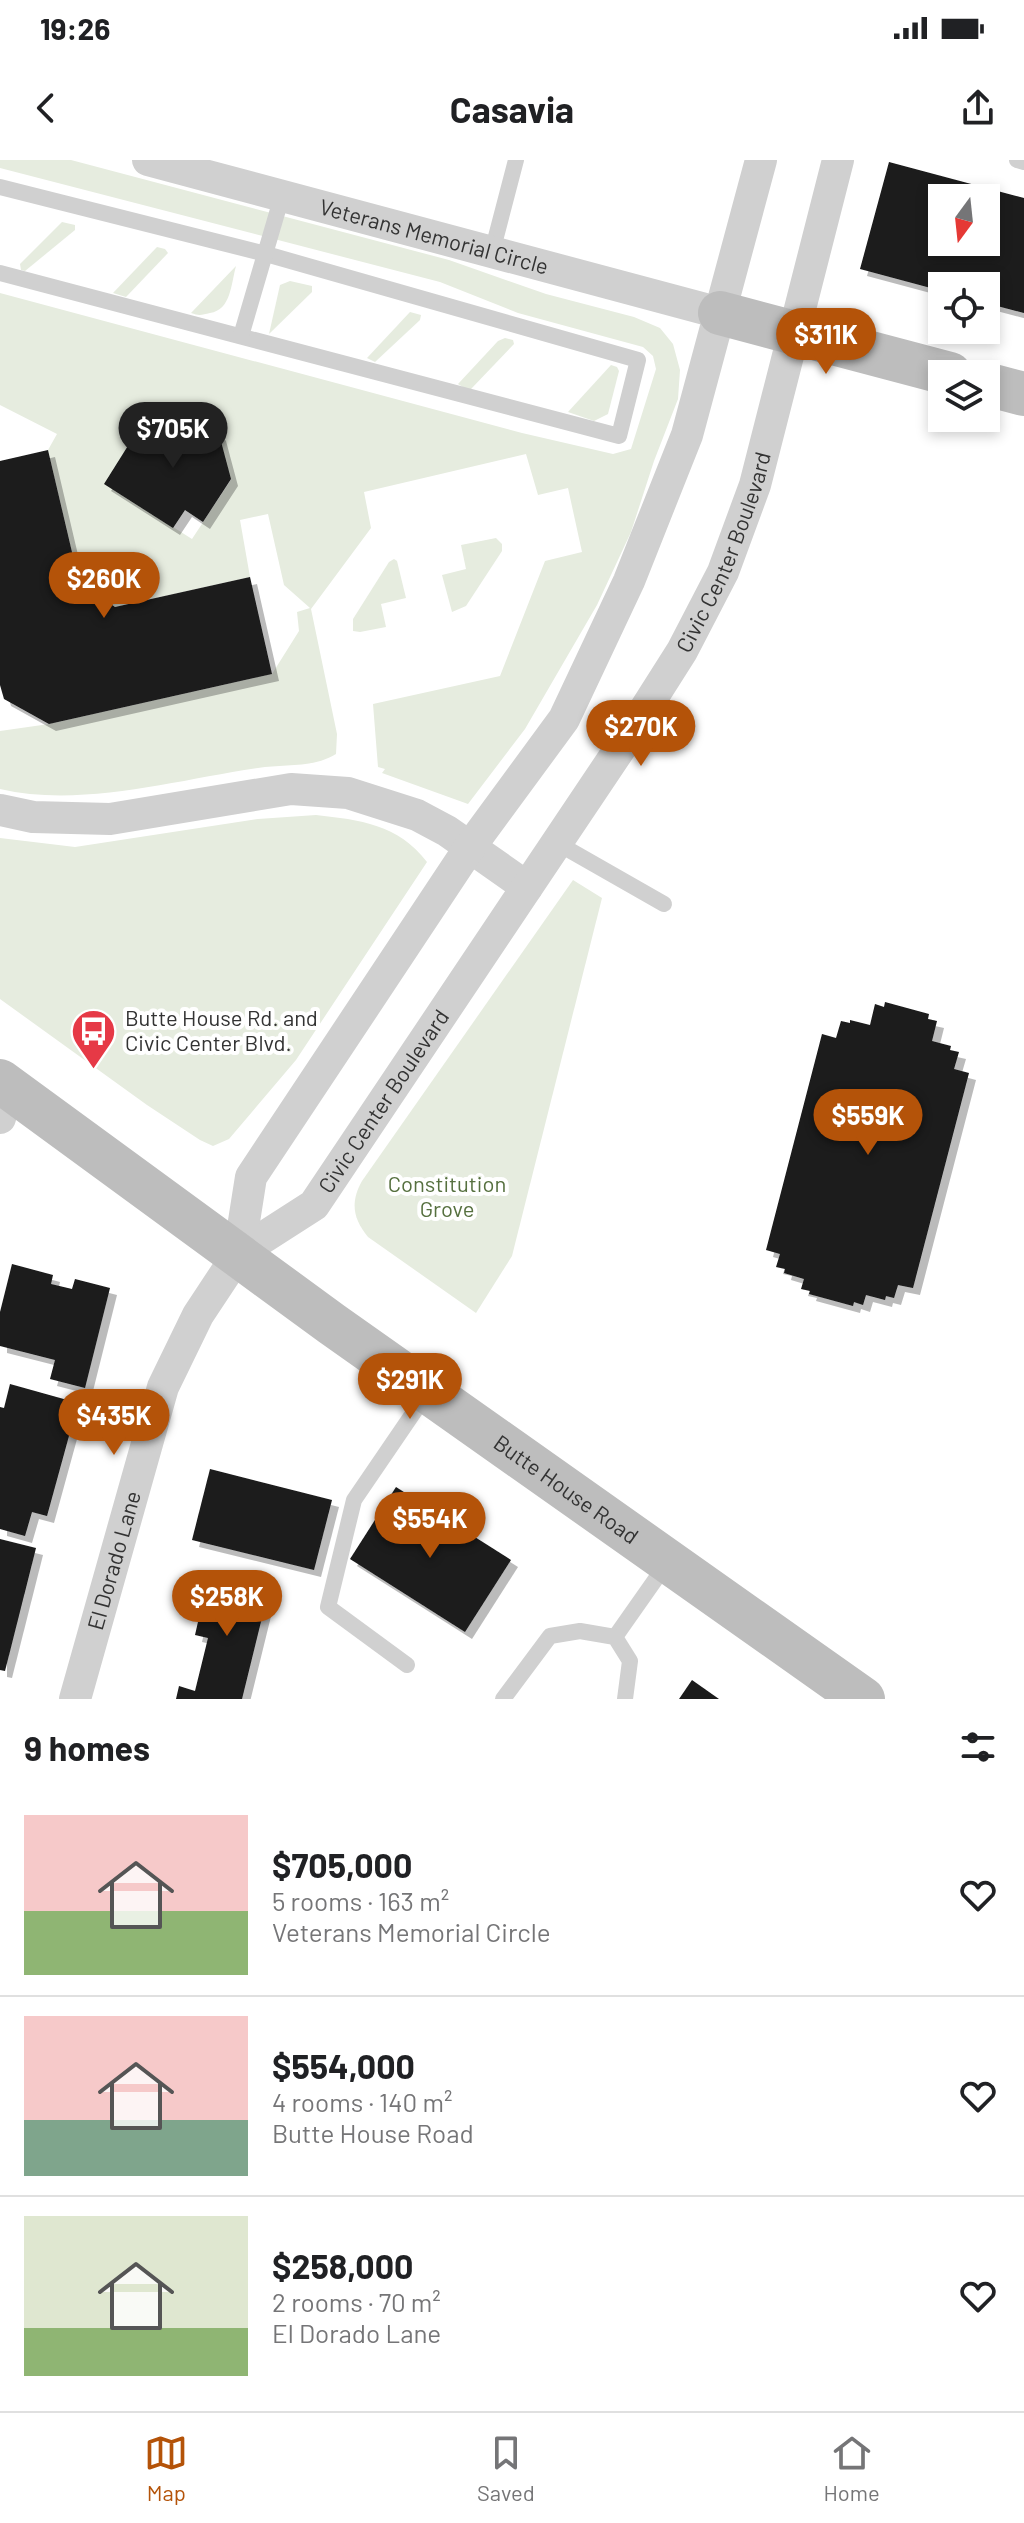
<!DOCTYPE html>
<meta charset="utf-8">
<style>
body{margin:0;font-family:Barlow,sans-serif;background:#f2f2f2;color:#202124;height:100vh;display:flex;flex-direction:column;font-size:30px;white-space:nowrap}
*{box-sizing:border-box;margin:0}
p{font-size:26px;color:#757577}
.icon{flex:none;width:44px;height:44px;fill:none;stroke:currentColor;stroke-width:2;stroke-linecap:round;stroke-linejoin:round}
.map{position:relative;height:1539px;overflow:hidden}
.side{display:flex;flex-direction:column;background:#fff;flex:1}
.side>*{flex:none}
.needle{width:52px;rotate:195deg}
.controls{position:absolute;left:928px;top:24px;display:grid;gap:16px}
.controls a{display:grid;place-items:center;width:72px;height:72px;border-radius:0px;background:#fff;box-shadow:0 4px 12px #0003;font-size:40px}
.price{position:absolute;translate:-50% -68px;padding:0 18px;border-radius:28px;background:#b45309;color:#fff;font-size:26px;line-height:52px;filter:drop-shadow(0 2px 4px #0008)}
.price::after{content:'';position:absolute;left:50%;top:48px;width:24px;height:18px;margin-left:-12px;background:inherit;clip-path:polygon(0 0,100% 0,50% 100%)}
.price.selected{background:#222;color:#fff}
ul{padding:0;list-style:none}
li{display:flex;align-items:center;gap:24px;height:200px;padding:0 24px}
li+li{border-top:2px solid #e0e0e0}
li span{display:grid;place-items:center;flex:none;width:224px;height:160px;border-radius:0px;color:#555}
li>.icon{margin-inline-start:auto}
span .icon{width:96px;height:96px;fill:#fffc;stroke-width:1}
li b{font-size:34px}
h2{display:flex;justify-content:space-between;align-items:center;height:96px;padding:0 24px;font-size:34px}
.status{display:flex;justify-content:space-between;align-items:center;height:56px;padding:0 40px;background:#fff;direction:ltr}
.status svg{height:22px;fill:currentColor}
header{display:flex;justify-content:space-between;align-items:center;height:104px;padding:0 24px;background:#fff;font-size:36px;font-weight:700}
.tab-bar{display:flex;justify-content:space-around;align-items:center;height:112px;border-top:2px solid #e0e0e0;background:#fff;font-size:22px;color:#757577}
.tab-bar a{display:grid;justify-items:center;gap:4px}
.tab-bar .selected{color:#b45309}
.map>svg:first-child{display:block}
</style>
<div class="status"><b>19:26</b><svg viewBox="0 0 49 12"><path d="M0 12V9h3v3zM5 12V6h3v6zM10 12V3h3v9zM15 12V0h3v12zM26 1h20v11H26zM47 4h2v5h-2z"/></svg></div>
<header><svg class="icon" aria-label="back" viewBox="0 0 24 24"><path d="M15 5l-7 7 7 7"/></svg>Casavia<svg class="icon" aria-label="share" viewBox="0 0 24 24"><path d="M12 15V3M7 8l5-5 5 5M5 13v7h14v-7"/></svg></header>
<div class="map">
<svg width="1024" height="1539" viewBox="0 0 1024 1539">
<defs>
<filter id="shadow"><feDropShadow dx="7" dy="7" stdDeviation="0" flood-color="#0004"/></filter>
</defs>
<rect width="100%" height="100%" fill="#fff"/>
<!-- green -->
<g fill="#e6ecdf" fill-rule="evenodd">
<path d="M0,0H71L449,100L546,134L634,157L660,168L673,184L680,210L678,239L654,301L631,372L597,445L525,569L468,644L382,613L385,609L378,607L373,544L500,516L545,401L582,392L568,328L538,335L526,294L364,332L371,368L311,449L337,574L336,594C314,608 283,604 258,608C176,620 81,648 0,629V571L49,564L272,514L299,471L297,452L310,448L284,425L268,354L240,360L250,417L115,447L79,422L48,290L57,274L0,245V133L522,273L613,294L631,289L656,209L653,196L643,187L518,153L440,122L0,8ZM193,259L207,261L222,289L231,320L192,379L105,324L136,273L166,262Z"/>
<polygon points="62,62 75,65 75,70 25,111 21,110 20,104"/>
<polygon points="157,87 165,89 168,93 126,137 113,133"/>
<path d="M236,106C231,124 231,150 210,153C202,155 199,156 191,153Z"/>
<polygon points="290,121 312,126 312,132 269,174 280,125"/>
<polygon points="410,152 421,155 420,160 375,202 367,198"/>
<polygon points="505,178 513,180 514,184 471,229 466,229 458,224 498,181"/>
<polygon points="611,205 617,207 619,211 608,254 594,261 568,252"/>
<polygon points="496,378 502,384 502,391 466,446 452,452 442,415 466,409 461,385"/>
<polygon points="394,399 397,401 406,438 381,444 386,467 360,472 353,471 353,459 389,402"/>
<path d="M316,655C360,660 398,664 427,702L296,900L229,979L213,986L200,980L147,945L0,839V678L75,687L258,659Z"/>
<path d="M573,720L602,738L512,1096L476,1153L368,1077C353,1059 350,1042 362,1021Z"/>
</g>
<!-- building -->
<g fill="#1a1a1a" fill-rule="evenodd" filter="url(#shadow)">
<path d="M889,2L1024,38V153L986,143V126H942V131L860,109ZM942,38H986V82H942Z"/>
<polygon points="193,259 207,261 219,274 231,319 203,362 185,350 173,368 104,324 136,273 166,262"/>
<polygon points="48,290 79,422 115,447 250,417 272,514 49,564 4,539 0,525 0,301"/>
<polygon points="885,842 929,854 928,859 937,861 932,881 951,886 950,890 959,892 954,909 969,913 913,1128 898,1125 894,1138 886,1136 885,1140 866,1135 863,1145 854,1142 853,1146 809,1134 810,1131 801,1129 804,1119 784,1113 785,1109 776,1107 780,1094 766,1090 822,874 836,878 841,861 850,863 850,860 870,865 875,844 884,847"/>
<polygon points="12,1104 53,1115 51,1124 72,1129 75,1119 110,1128 85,1228 50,1219 55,1200 0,1186 0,1152"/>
<polygon points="10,1224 78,1243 47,1356 32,1352 25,1376 0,1369 0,1247 4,1248"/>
<polygon points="210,1309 332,1340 314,1410 192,1380"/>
<polygon points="396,1327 511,1400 465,1472 350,1399"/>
<polygon points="0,1379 36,1388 5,1511 0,1510"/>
<polygon points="209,1414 269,1429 242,1539 176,1539 179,1526 195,1531 208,1478 195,1475"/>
<polygon points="692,1520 719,1539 679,1539"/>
</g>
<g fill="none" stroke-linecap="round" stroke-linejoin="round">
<!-- lane -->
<g stroke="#d0d0d0" stroke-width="16">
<polyline points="1017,0 1024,2"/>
<polyline points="0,27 266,94 638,200 619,276 0,113"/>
<polyline points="492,92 516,0"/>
<polyline points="241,176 282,36"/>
<polyline points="557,683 664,744"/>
<polyline points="615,1477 667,1403"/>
<polyline points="407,1505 328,1447 354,1340 427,1233"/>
<polyline points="503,1539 550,1476 580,1471 615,1477 630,1501 625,1539"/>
</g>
<!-- street -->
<g stroke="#d0d0d0" stroke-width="32">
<path id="s1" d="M148,0L720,153"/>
<polyline points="0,650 33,657 110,659 291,629 348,633 417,655 447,671 527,727"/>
<polyline points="0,958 8,927"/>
<path id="s2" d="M239,1093L314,1045L623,584L682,491L723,412L755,325L838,0"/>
<path id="s3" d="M75,1539L163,1227L198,1155L239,1093L251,1017L470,687L564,559L629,421L687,275L761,0"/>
</g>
<!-- secondary -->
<g stroke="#bdbdbd" stroke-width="44">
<polyline points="720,153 950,214"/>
<polyline points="986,224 1024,234"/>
<path id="s4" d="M0,921L332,1164L863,1539"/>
</g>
</g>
<!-- icons -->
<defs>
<symbol id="bus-pin" viewBox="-11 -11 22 30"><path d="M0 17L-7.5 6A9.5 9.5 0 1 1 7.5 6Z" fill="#e63946" stroke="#fff"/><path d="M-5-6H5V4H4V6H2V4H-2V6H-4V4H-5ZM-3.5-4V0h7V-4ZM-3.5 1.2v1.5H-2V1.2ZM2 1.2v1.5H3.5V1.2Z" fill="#fff"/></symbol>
</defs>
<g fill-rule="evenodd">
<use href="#bus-pin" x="68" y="846" width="51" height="69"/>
</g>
<g text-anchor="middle" stroke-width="8" stroke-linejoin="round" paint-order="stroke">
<!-- street labels -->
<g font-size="22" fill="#333" stroke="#fff">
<text dy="8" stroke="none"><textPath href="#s1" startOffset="296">Veterans Memorial Circle</textPath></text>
<text dy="8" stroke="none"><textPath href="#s2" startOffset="862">Civic Center Boulevard</textPath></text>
<text dy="8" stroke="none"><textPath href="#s2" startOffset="214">Civic Center Boulevard</textPath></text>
<text dy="8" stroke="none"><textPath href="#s4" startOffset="698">Butte House Road</textPath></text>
<text dy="8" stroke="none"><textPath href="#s3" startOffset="144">El Dorado Lane</textPath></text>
</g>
<!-- poi labels -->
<g font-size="22" fill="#333" stroke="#fff" text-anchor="start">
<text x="125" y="866">Butte House Rd. and<tspan x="125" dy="25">Civic Center Blvd.</tspan></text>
</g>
<!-- park labels -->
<g font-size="22" fill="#56703f" stroke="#fff">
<text x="447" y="1032">Constitution<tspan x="447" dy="25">Grove</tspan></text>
</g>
</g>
</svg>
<div class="controls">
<a><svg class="needle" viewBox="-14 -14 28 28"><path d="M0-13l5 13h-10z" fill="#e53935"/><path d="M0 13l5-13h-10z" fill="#757577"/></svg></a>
<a><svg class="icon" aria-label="locate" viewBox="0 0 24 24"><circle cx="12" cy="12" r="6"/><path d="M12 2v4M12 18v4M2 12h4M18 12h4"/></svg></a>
<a><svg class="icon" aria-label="layers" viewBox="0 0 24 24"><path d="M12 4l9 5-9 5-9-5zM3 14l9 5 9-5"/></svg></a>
</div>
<b class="price" style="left:826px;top:216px">$311K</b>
<b class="price selected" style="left:173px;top:310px">$705K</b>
<b class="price" style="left:104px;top:460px">$260K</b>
<b class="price" style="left:641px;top:608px">$270K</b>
<b class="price" style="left:868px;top:997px">$559K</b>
<b class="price" style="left:410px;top:1261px">$291K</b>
<b class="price" style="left:114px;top:1297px">$435K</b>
<b class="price" style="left:430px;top:1400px">$554K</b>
<b class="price" style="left:227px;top:1478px">$258K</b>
</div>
<section class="side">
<h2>9 homes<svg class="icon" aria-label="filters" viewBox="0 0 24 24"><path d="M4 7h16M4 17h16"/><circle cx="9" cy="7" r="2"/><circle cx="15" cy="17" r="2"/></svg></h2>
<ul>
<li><span style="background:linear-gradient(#f6c9c9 60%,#8fb573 0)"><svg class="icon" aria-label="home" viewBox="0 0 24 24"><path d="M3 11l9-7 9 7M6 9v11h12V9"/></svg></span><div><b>$705,000</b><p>5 rooms · 163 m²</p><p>Veterans Memorial Circle</p></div><svg class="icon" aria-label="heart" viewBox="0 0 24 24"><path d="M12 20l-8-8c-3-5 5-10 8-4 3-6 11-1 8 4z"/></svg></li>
<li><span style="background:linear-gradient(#f6c9c9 65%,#7fa58c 0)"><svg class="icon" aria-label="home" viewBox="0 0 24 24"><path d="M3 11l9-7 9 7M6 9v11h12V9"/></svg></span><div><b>$554,000</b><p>4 rooms · 140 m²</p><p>Butte House Road</p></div><svg class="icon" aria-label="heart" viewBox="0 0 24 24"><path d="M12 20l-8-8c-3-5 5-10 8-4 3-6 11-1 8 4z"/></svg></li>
<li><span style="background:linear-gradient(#dfe7d0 70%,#8fb573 0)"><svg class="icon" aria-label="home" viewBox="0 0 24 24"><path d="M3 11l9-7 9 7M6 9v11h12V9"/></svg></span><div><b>$258,000</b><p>2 rooms · 70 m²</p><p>El Dorado Lane</p></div><svg class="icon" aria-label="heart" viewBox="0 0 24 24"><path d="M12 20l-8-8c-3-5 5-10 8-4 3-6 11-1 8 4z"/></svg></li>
</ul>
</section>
<nav class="tab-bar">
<a class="selected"><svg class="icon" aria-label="map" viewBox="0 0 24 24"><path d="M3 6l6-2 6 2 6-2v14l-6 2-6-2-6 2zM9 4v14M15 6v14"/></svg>Map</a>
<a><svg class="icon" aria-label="saved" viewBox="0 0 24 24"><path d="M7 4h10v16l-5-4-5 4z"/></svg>Saved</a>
<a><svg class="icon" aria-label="home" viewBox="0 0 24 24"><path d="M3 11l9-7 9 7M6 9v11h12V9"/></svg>Home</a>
</nav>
